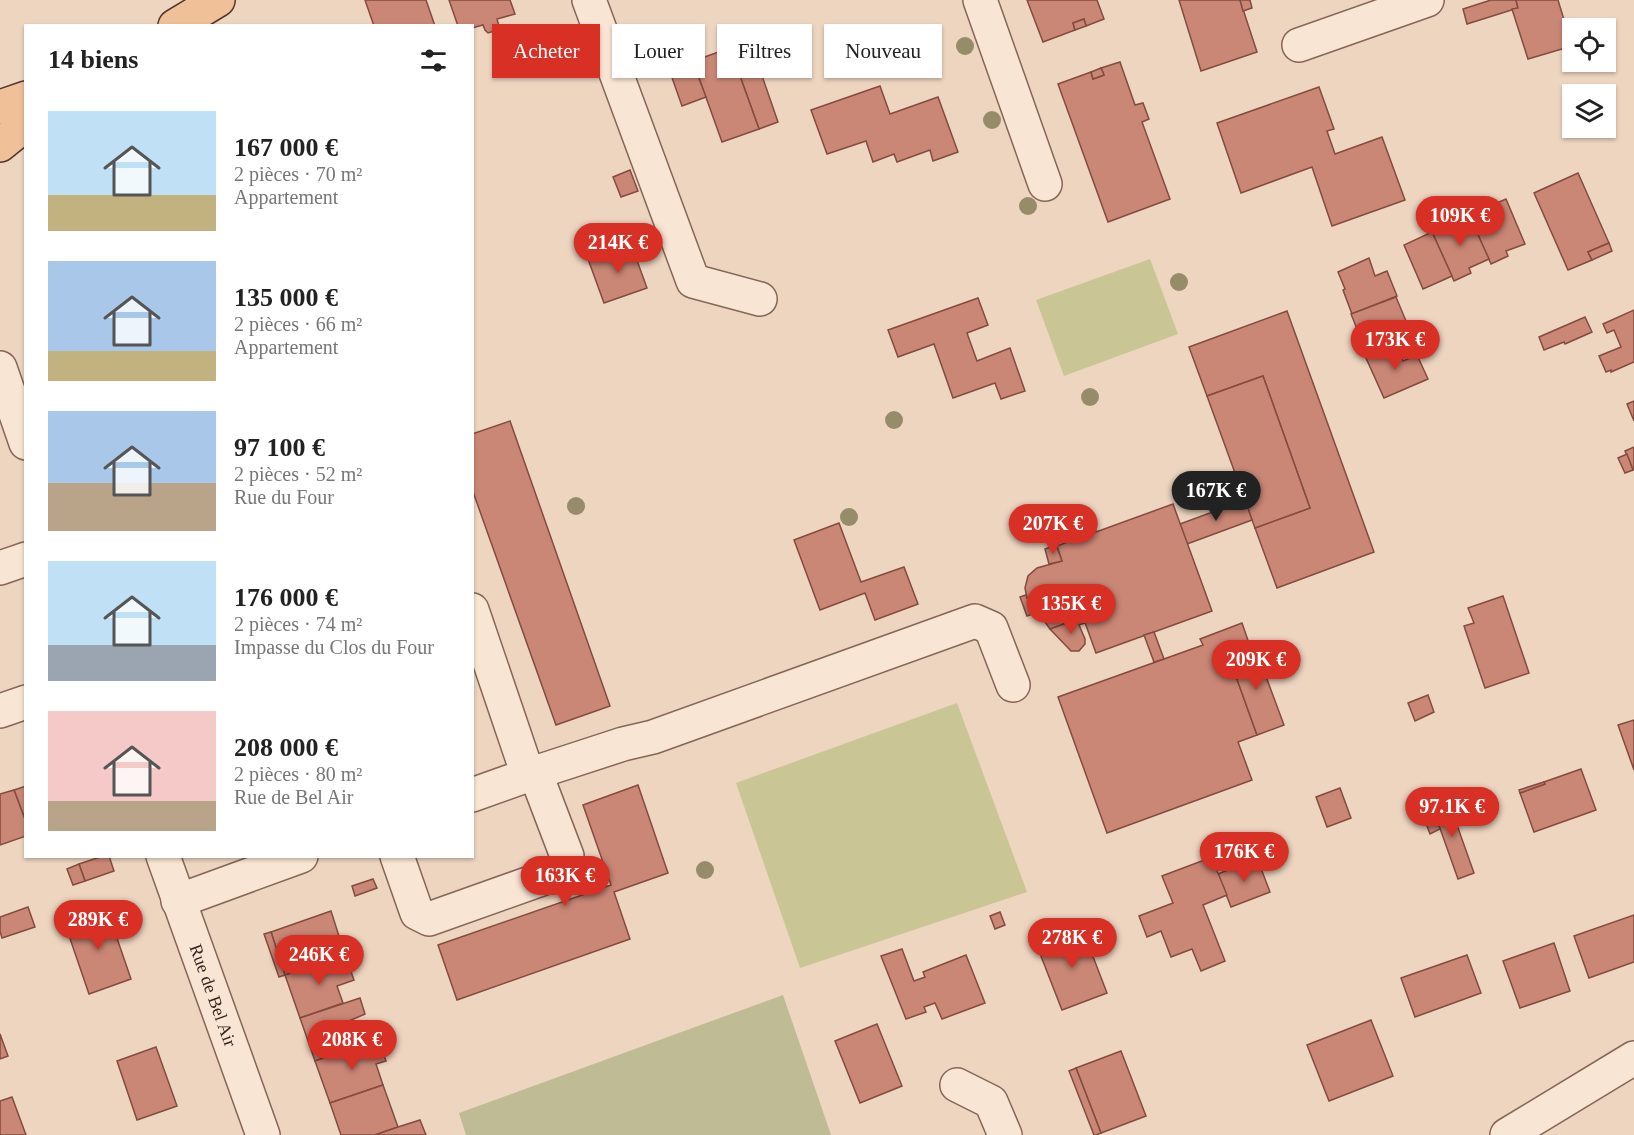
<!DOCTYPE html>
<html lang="fr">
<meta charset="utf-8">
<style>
body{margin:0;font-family:Georgia,serif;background:#f2f2f2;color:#222;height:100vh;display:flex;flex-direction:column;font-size:22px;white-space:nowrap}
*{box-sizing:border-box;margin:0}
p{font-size:20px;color:#767676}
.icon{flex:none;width:33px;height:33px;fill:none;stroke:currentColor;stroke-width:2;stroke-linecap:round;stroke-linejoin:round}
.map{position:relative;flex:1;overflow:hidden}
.drawer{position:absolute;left:24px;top:24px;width:450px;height:834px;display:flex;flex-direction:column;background:#fff;border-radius:0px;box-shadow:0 2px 4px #0004}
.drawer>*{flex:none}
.hud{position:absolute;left:492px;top:24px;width:570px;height:54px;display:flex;gap:12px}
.controls{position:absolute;left:1562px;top:18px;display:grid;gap:12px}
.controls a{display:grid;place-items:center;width:54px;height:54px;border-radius:0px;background:#fff;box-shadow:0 2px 4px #0004;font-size:30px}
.price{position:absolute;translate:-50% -51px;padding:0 14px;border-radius:21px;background:#d93025;color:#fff;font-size:20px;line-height:39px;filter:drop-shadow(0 2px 3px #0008)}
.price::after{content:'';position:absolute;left:50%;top:36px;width:18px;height:14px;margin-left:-9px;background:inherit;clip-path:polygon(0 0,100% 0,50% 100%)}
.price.on{background:#222;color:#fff}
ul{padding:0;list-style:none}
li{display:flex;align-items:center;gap:18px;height:150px;padding:0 24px}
li span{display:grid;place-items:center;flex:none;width:168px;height:120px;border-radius:0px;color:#555}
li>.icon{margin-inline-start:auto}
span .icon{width:72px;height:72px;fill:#fffc;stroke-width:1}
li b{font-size:26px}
h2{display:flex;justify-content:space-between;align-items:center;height:72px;padding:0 24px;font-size:26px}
.pill{padding:0 21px;border-radius:0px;background:#fff;box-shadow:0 2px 4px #0004;font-size:21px;line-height:54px}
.pill.on{background:#d93025;color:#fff}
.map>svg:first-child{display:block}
</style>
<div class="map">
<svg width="1634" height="1135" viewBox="0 0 1634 1135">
<rect width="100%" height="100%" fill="#edd5c0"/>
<!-- green -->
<g fill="#cac594">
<polygon points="1150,259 1178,334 1064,376 1036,300"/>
<polygon points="957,703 1027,892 800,968 736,783"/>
</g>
<!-- cemetery -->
<polygon fill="#bfbb94" points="783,995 831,1135 466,1135 459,1113"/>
<!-- building -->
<g fill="#ca8776" stroke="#844b3f" stroke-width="1.5">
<polygon points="365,0 426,0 435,26 374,26"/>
<polygon points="449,0 510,0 515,14 497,19 499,26 498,30 488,33 485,30 483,25 472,28 472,26 458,26"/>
<polygon points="1027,0 1097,0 1104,19 1086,26 1084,19 1073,23 1075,30 1043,42"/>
<polygon points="1179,0 1241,0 1240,0 1257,52 1201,71"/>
<polygon points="1240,0 1250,0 1252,8 1243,11"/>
<polygon points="1491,0 1516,0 1518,8 1467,24 1463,9"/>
<polygon points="1516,0 1558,0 1572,46 1528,59 1512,9 1518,8"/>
<polygon points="1084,19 1086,26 1075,30 1073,23"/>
<polygon points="750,41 778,122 759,129 730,48"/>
<polygon points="730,48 759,129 722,142 693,61"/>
<polygon points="1120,62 1135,105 1143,103 1149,119 1142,122 1170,199 1108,222 1058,84 1091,72 1093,79 1104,75 1101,68"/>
<polygon points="693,63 706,97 682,106 670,72"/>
<polygon points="1101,68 1104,75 1093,79 1091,72"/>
<polygon points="880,86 890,114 938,97 958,152 933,161 930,150 897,162 894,154 873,162 866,141 827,154 811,110"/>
<polygon points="1319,87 1334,129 1327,131 1335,154 1382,137 1405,200 1332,226 1312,167 1241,193 1217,123"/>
<polygon points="630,170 638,191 621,197 613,177"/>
<polygon points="1578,173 1609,243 1588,252 1592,260 1568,270 1534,193"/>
<polygon points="1506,199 1525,244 1506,251 1508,256 1491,264 1469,215"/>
<polygon points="1469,215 1489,259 1469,268 1471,273 1454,281 1432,232"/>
<polygon points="1432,232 1452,276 1423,289 1404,245"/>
<polygon points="1609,243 1612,251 1592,260 1588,252"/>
<polygon points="631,244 647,288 604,303 588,259"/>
<polygon points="1369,258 1375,276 1387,271 1397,296 1352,314 1343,290 1345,289 1338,272"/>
<polygon points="1396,297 1406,321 1389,328 1396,344 1366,358 1358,340 1361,339 1351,314"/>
<polygon points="978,298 988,325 967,333 977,361 1010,348 1025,391 1001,399 995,383 953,398 934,344 898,357 888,330"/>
<polygon points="1634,310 1634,362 1611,372 1611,370 1606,372 1599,356 1621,347 1614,330 1607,333 1603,324"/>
<polygon points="1287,311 1374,552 1277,588 1255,528 1310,508 1263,376 1207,396 1189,347"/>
<polygon points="1585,317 1592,332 1565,344 1564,342 1544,350 1539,337"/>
<polygon points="1396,344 1403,361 1417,355 1428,379 1384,398 1366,358"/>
<polygon points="1263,376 1310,508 1255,528 1207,396"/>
<polygon points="1634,401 1634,421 1627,404"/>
<polygon points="510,421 610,706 556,725 472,489 472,434"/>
<polygon points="1634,447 1634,469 1633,470 1625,451"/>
<polygon points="1627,454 1633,470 1625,473 1618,458"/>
<polygon points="1245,500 1252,520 1187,544 1180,524"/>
<polygon points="1173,504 1212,611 1096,653 1083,617 1050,629 1038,612 1032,596 1027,598 1025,588 1028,576 1037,568 1062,561 1057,546 1086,535 1085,532 1095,528 1096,532"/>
<polygon points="839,523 861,582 904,567 918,604 875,620 865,593 820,610 794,540"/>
<polygon points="1056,545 1062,561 1049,564 1045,549"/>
<polygon points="1026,595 1027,598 1032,596 1038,612 1027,616 1020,597"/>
<polygon points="1503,596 1529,673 1485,688 1464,626 1474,623 1468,608"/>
<polygon points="1083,617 1085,623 1079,625 1085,639 1085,644 1079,651 1071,651 1050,629"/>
<polygon points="1242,623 1251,649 1229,657 1257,735 1238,742 1252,780 1107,833 1058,697 1203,645 1200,639"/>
<polygon points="1154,632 1164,659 1154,662 1144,635"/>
<polygon points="1255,647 1284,725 1257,735 1229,657"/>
<polygon points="1428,695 1434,712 1415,721 1408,703"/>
<polygon points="1634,720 1634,770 1618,725"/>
<polygon points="1581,769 1596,810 1534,832 1520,793 1545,784 1544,782"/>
<polygon points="1544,782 1545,784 1520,793 1519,790"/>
<polygon points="638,785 668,873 614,892 630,939 457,1000 438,945 611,885 583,805"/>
<polygon points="26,786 26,822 14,790"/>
<polygon points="1340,788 1351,818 1327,827 1316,797"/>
<polygon points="14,790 26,822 26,836 0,845 0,794"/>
<polygon points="1447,797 1474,873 1458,879 1431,803"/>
<polygon points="1432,807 1440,829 1430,834 1421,810"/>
<polygon points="1253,845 1258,856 1243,862 1239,850"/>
<polygon points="103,856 109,856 114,871 85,881 79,864"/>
<polygon points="1257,858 1270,892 1231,907 1218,874"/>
<polygon points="1207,859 1208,863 1213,861 1227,895 1203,905 1225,961 1201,971 1192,949 1171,957 1161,931 1147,937 1139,916 1173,903 1162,876"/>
<polygon points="79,864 85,881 73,885 67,869"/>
<polygon points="373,879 377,888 355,896 352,886"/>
<polygon points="28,907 35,927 2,938 0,931 0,917"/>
<polygon points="107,909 131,979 89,994 65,924"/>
<polygon points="331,911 345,955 285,975 271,932"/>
<polygon points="1000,912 1005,925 995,929 990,916"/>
<polygon points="1634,915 1634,962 1589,978 1574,936"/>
<polygon points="1082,928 1107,993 1062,1010 1037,946"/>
<polygon points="271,932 285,975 279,977 264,934"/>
<polygon points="1554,943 1570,991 1520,1008 1503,961"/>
<polygon points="902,949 914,981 925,977 923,972 966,955 985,1003 942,1019 935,1003 924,1007 926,1012 906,1019 881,956"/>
<polygon points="345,955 354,980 337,986 343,1003 300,1018 285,975"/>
<polygon points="1467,955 1481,993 1415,1017 1401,978"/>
<polygon points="360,998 365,1014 349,1021 358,1046 315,1061 300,1018"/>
<polygon points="1371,1020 1393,1076 1329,1101 1307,1045"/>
<polygon points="877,1024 902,1086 860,1103 835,1041"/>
<polygon points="0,1034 8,1056 0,1059"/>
<polygon points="378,1039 386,1061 376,1064 383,1085 330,1103 315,1061"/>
<polygon points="156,1047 177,1106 137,1120 117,1061"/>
<polygon points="1121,1051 1146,1116 1101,1133 1076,1068"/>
<polygon points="1076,1068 1101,1133 1096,1135 1094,1135 1069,1071"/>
<polygon points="383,1085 398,1127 375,1135 341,1135 330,1103"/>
<polygon points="12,1097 26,1135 0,1135 0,1101"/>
<polygon points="420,1120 426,1135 375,1135 398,1127"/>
</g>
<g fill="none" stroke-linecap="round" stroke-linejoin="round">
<defs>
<g id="minor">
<polyline points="589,0 693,281 760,299"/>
<polyline points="980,0 1045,184"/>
<polyline points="1299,45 1427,0"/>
<polyline points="0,368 26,443"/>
<polyline points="0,568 26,559"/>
<polyline points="472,610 528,775 472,795"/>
<polyline points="0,711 26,702"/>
<polyline points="528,775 623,744 653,737 975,621 991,628 1013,685"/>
<path id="s1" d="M163,856L263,1135"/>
<polyline points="397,856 417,913 429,919 564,871 567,856 535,772"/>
<polyline points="178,901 301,856"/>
<polyline points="957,1085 991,1102 1005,1135"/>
<polyline points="1507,1135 1634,1058"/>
</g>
<g id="major">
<polyline points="175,26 218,0"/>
<polyline points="0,107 26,98"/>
<polyline points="0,145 26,124"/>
</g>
</defs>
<!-- minor casing -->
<use href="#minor" stroke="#856658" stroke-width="36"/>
<!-- major casing -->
<use href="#major" stroke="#53362d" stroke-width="36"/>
<!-- minor -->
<use href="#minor" stroke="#f8e5d3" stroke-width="33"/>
<!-- major -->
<use href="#major" stroke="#f0c198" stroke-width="33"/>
</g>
<!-- trees -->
<g fill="#978c6a">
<circle cx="965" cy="46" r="9"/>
<circle cx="992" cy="120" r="9"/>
<circle cx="1028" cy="206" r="9"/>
<circle cx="1179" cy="282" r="9"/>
<circle cx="1090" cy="397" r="9"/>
<circle cx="894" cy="420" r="9"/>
<circle cx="576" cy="506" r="9"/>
<circle cx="849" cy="517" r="9"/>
<circle cx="705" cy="870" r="9"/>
</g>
<g text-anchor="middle" stroke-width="6" stroke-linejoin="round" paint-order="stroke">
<!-- street labels -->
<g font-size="18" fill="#35231d" stroke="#f4e1cf">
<text dy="6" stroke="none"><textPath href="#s1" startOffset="148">Rue de Bel Air</textPath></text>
</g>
</g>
</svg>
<div class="controls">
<a><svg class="icon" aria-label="locate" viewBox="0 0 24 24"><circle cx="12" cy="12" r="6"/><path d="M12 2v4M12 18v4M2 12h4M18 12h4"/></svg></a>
<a><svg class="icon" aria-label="layers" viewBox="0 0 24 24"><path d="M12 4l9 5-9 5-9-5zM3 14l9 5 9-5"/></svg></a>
</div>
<b class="price" style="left:1460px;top:247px">109K €</b>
<b class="price" style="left:618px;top:274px">214K €</b>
<b class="price" style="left:1395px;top:371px">173K €</b>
<b class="price on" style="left:1216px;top:522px">167K €</b>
<b class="price" style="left:1053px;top:555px">207K €</b>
<b class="price" style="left:1071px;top:635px">135K €</b>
<b class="price" style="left:1256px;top:691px">209K €</b>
<b class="price" style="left:1452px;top:838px">97.1K €</b>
<b class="price" style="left:1244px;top:883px">176K €</b>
<b class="price" style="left:565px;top:907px">163K €</b>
<b class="price" style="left:98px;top:951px">289K €</b>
<b class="price" style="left:1072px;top:969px">278K €</b>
<b class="price" style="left:319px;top:986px">246K €</b>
<b class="price" style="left:352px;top:1071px">208K €</b>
<div class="hud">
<a class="pill on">Acheter</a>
<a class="pill">Louer</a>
<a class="pill">Filtres</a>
<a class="pill">Nouveau</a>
</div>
<section class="drawer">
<h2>14 biens<svg class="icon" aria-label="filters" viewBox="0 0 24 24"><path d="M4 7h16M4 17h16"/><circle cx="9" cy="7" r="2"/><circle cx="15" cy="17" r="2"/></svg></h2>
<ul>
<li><span style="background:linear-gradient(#bfe0f5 70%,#c2b280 0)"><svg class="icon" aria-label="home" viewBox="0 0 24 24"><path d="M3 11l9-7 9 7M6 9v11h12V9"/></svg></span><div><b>167 000 €</b><p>2 pièces · 70 m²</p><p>Appartement</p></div></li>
<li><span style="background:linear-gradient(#a9c7e8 75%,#c2b280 0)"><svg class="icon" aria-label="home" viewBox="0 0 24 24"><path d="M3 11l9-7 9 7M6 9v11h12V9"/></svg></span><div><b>135 000 €</b><p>2 pièces · 66 m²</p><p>Appartement</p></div></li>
<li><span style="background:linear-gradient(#a9c7e8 60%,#b9a48a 0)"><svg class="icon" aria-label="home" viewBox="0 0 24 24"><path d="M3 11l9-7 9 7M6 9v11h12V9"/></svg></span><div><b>97 100 €</b><p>2 pièces · 52 m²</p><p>Rue du Four</p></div></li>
<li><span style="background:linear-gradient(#bfe0f5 70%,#9aa5b1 0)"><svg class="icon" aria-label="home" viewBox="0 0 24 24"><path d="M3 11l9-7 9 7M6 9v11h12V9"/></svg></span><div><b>176 000 €</b><p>2 pièces · 74 m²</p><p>Impasse du Clos du Four</p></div></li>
<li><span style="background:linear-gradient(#f6c9c9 75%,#b9a48a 0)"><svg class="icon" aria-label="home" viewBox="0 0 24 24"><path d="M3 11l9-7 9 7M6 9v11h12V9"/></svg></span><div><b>208 000 €</b><p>2 pièces · 80 m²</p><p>Rue de Bel Air</p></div></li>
</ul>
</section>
</div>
